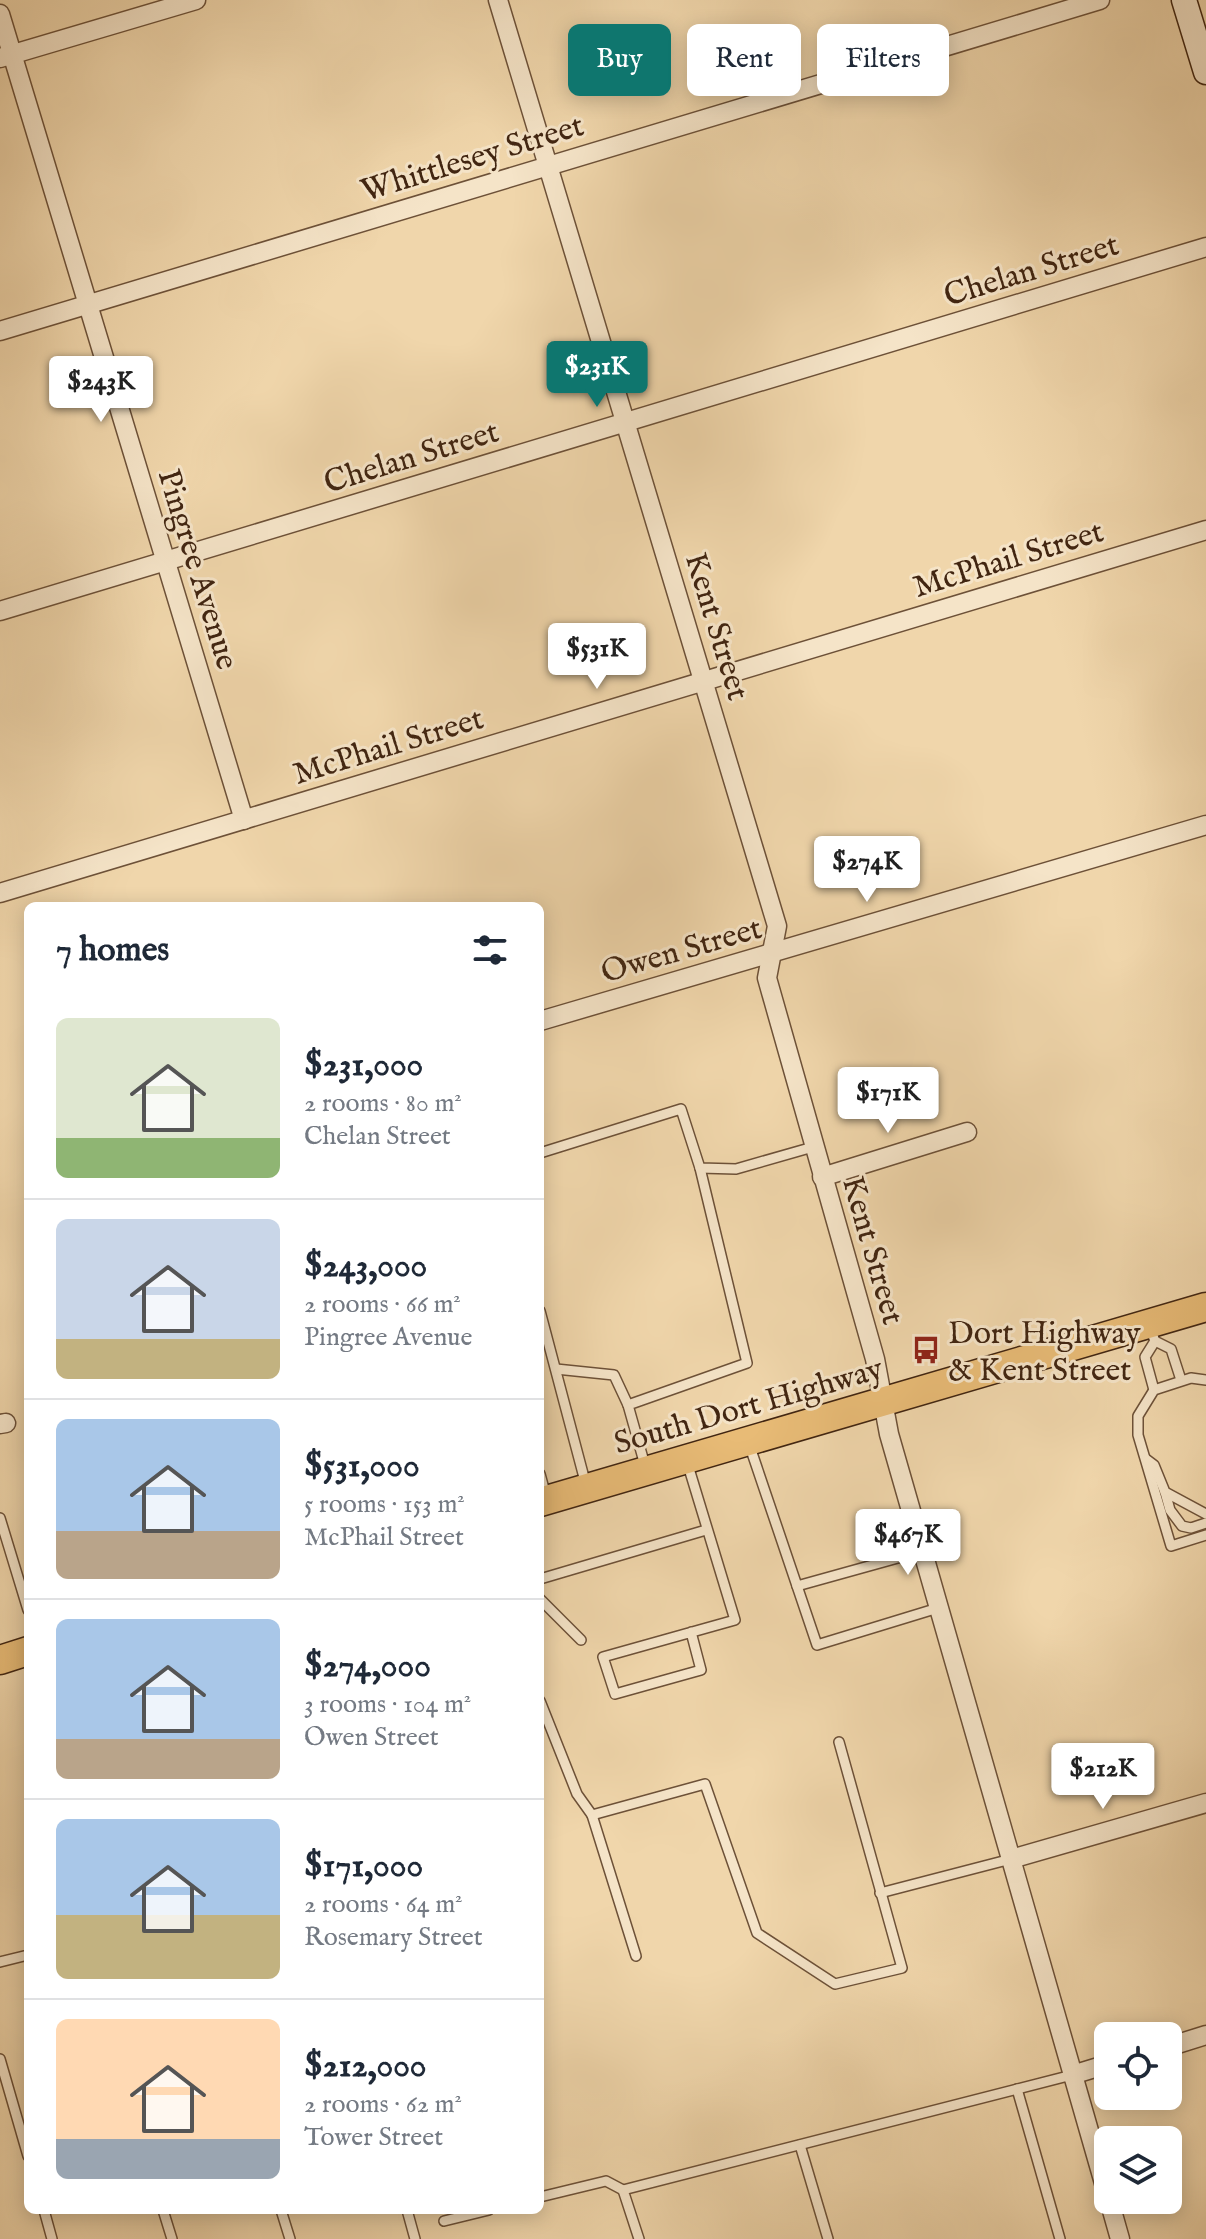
<!DOCTYPE html>
<meta charset="utf-8">
<style>
body{margin:0;font-family:"IM FELL English",serif;background:#f2f2f3;color:#1f2937;height:100vh;display:flex;flex-direction:column;font-size:30px;white-space:nowrap}
*{box-sizing:border-box;margin:0}
p{font-size:26px;color:#747a83}
.icon{flex:none;width:44px;height:44px;fill:none;stroke:currentColor;stroke-width:2;stroke-linecap:round;stroke-linejoin:round}
.map{position:relative;flex:1;overflow:hidden}
.drawer{position:absolute;left:24px;top:902px;width:520px;height:1312px;display:flex;flex-direction:column;background:#fff;border-radius:12px;box-shadow:0 4px 20px #0003}
.drawer>*{flex:none}
.guide{position:absolute;left:568px;top:24px;width:518px;height:72px;display:flex;gap:16px}
.fabs{position:absolute;left:1094px;top:2022px;display:grid;gap:16px}
.fabs a{display:grid;place-items:center;width:88px;height:88px;border-radius:12px;background:#fff;box-shadow:0 4px 20px #0003;font-size:40px}
.price{position:absolute;translate:-50% -68px;padding:0 18px;border-radius:8px;background:#fff;color:#222;font-size:26px;line-height:52px;filter:drop-shadow(0 2px 4px #0008)}
.price::after{content:'';position:absolute;left:50%;top:48px;width:24px;height:18px;margin-left:-12px;background:inherit;clip-path:polygon(0 0,100% 0,50% 100%)}
.price.active{background:#0f766e;color:#fff}
ul{padding:0;list-style:none}
li{display:flex;align-items:center;gap:24px;height:200px;padding:0 32px}
li+li{border-top:2px solid #e0e1e3}
li span{display:grid;place-items:center;flex:none;width:224px;height:160px;border-radius:12px;color:#555}
li>.icon{margin-inline-start:auto}
span .icon{width:96px;height:96px;fill:#fffc;stroke-width:1}
li b{font-size:34px}
h2{display:flex;justify-content:space-between;align-items:center;height:96px;padding:0 32px;font-size:34px}
.chip{padding:0 28px;border-radius:12px;background:#fff;box-shadow:0 4px 20px #0003;font-size:28px;line-height:72px}
.chip.active{background:#0f766e;color:#fff}
.map>svg:first-child{display:block}
</style>
<div class="map">
<svg width="1206" height="2239" viewBox="0 0 1206 2239">
<rect width="100%" height="100%" fill="#f0d6ab"/>
<filter id="stains"><feTurbulence type="fractalNoise" baseFrequency=".0025" numOctaves="4"/><feColorMatrix values="0 0 0 0 .2 0 0 0 0 .09 0 0 0 0 .02 0 0 0 .5 -.17"/></filter>
<radialGradient id="worn" r=".72"><stop offset=".6" stop-color="#630" stop-opacity="0"/><stop offset="1" stop-color="#630" stop-opacity=".3"/></radialGradient>
<g fill="none" stroke-linecap="round" stroke-linejoin="round">
<defs>
<g id="service">
<polyline points="540,1153 681,1109 700,1168 736,1169 813,1147"/>
<polyline points="540,1311 586,1485"/>
<polyline points="1150,1328 1155,1341 1171,1349 1181,1380"/>
<polyline points="556,1369 614,1375 628,1405"/>
<polyline points="1206,1380 1191,1378 1154,1390 1138,1416 1138,1435 1171,1546 1206,1535"/>
<polyline points="1154,1390 1145,1357 1155,1341"/>
<polyline points="749,1444 817,1645 938,1608"/>
<polyline points="1146,1459 1154,1465 1165,1492 1206,1514"/>
<polyline points="687,1462 735,1620 603,1657 615,1694 701,1670 691,1632"/>
<polyline points="646,1469 628,1405 747,1363 700,1168"/>
<polyline points="540,1474 546,1496"/>
<polyline points="1165,1492 1170,1510 1182,1526 1191,1528 1206,1523"/>
<polyline points="0,1518 28,1610"/>
<polyline points="540,1579 706,1530"/>
<polyline points="797,1586 923,1551"/>
<polyline points="540,1599 581,1640"/>
<polyline points="540,1701 577,1794 592,1815 705,1784 757,1933 835,1984 902,1968 839,1742"/>
<polyline points="592,1815 636,1956"/>
<polyline points="880,1893 1011,1859"/>
<polyline points="0,1962 28,1955"/>
<polyline points="0,2059 28,2156"/>
<polyline points="1017,2089 1060,2239"/>
<polyline points="800,2145 828,2239"/>
<polyline points="540,2197 606,2181 623,2190"/>
<polyline points="44,2210 52,2239"/>
<polyline points="163,2210 172,2239"/>
<polyline points="281,2210 290,2239"/>
<polyline points="407,2210 415,2239"/>
<polyline points="444,2221 489,2210"/>
<polyline points="639,2239 623,2190 1072,2075"/>
</g>
<g id="minor">
<polyline points="498,0 777,926 767,978 875,1359 889,1434 1108,2197"/>
<polyline points="0,14 244,820"/>
<polyline points="0,58 196,0"/>
<polyline points="0,331 1100,0"/>
<polyline points="0,611 1206,247"/>
<polyline points="0,893 1206,530"/>
<polyline points="540,1021 1206,825"/>
<polyline points="822,1177 967,1132"/>
<polyline points="0,1424 6,1423"/>
<polyline points="1011,1859 1206,1803"/>
<polyline points="1168,2047 1206,2035"/>
<polyline points="1072,2075 1108,2064"/>
<polyline points="1109,2200 1120,2239"/>
</g>
<polyline id="secondary" points="1184,0 1206,72"/>
<g id="primary">
<polyline points="540,1502 1206,1307"/>
<polyline points="0,1660 28,1651"/>
</g>
</defs>
<!-- service casing -->
<use href="#service" stroke="#6d5138" stroke-width="12"/>
<!-- minor casing -->
<use href="#minor" stroke="#6d5138" stroke-width="21"/>
<!-- secondary casing -->
<use href="#secondary" stroke="#412511" stroke-width="27"/>
<!-- primary casing -->
<use href="#primary" stroke="#412511" stroke-width="31"/>
<!-- service -->
<use href="#service" stroke="#f5e4c8" stroke-width="9"/>
<!-- minor -->
<use href="#minor" stroke="#f5e4c8" stroke-width="18"/>
<!-- secondary -->
<use href="#secondary" stroke="#f5e4c8" stroke-width="24"/>
<!-- primary -->
<use href="#primary" stroke="#e8bb76" stroke-width="28"/>
</g>
<!-- icons -->
<defs>
<symbol id="bus-bare" viewBox="-9 -9 18 18"><path d="M-5-6H5V4H4V6H2V4H-2V6H-4V4H-5ZM-3.5-4V0h7V-4ZM-3.5 1.2v1.5H-2V1.2ZM2 1.2v1.5H3.5V1.2Z" fill="#8f2418" stroke="#f5e4c8" stroke-width="2.5" paint-order="stroke"/></symbol>
</defs>
<g fill-rule="evenodd">
<use href="#bus-bare" x="906" y="1330" width="40" height="40"/>
</g>
<g text-anchor="middle" stroke-width="6" stroke-linejoin="round" paint-order="stroke">
<!-- street labels -->
<g font-size="32" fill="#412511" stroke="#f5e4c8">
<text transform="translate(472 157) rotate(-17)" y="11">Whittlesey Street</text>
<text transform="translate(1031 269) rotate(-17)" y="11">Chelan Street</text>
<text transform="translate(411 456) rotate(-17)" y="11">Chelan Street</text>
<text transform="translate(1008 558) rotate(-17)" y="11">McPhail Street</text>
<text transform="translate(199 569) rotate(73)" y="11">Pingree Avenue</text>
<text transform="translate(718 626) rotate(73)" y="11">Kent Street</text>
<text transform="translate(388 745) rotate(-17)" y="11">McPhail Street</text>
<text transform="translate(681 949) rotate(-16)" y="11">Owen Street</text>
<text transform="translate(874 1250) rotate(74)" y="11">Kent Street</text>
<text transform="translate(748 1405) rotate(-16)" y="11">South Dort Highway</text>
</g>
<!-- poi labels -->
<g font-size="32" fill="#412511" stroke="#f5e4c8" text-anchor="start">
<text x="948" y="1343">Dort Highway<tspan x="948" dy="37">&amp; Kent Street</tspan></text>
</g>
</g>
<rect width="100%" height="100%" filter="url(#stains)"/>
<rect width="100%" height="100%" fill="url(#worn)"/>
</svg>
<div class="fabs">
<a><svg class="icon" aria-label="locate" viewBox="0 0 24 24"><circle cx="12" cy="12" r="6"/><path d="M12 2v4M12 18v4M2 12h4M18 12h4"/></svg></a>
<a><svg class="icon" aria-label="layers" viewBox="0 0 24 24"><path d="M12 4l9 5-9 5-9-5zM3 14l9 5 9-5"/></svg></a>
</div>
<b class="price active" style="left:597px;top:409px">$231K</b>
<b class="price" style="left:101px;top:424px">$243K</b>
<b class="price" style="left:597px;top:691px">$531K</b>
<b class="price" style="left:867px;top:904px">$274K</b>
<b class="price" style="left:888px;top:1135px">$171K</b>
<b class="price" style="left:908px;top:1577px">$467K</b>
<b class="price" style="left:1103px;top:1811px">$212K</b>
<div class="guide">
<a class="chip active">Buy</a>
<a class="chip">Rent</a>
<a class="chip">Filters</a>
</div>
<section class="drawer">
<h2>7 homes<svg class="icon" aria-label="filters" viewBox="0 0 24 24"><path d="M4 7h16M4 17h16"/><circle cx="9" cy="7" r="2"/><circle cx="15" cy="17" r="2"/></svg></h2>
<ul>
<li><span style="background:linear-gradient(#dfe7d0 75%,#8fb573 0)"><svg class="icon" aria-label="home" viewBox="0 0 24 24"><path d="M3 11l9-7 9 7M6 9v11h12V9"/></svg></span><div><b>$231,000</b><p>2 rooms · 80 m²</p><p>Chelan Street</p></div></li>
<li><span style="background:linear-gradient(#c9d6e8 75%,#c2b280 0)"><svg class="icon" aria-label="home" viewBox="0 0 24 24"><path d="M3 11l9-7 9 7M6 9v11h12V9"/></svg></span><div><b>$243,000</b><p>2 rooms · 66 m²</p><p>Pingree Avenue</p></div></li>
<li><span style="background:linear-gradient(#a9c7e8 70%,#b9a48a 0)"><svg class="icon" aria-label="home" viewBox="0 0 24 24"><path d="M3 11l9-7 9 7M6 9v11h12V9"/></svg></span><div><b>$531,000</b><p>5 rooms · 153 m²</p><p>McPhail Street</p></div></li>
<li><span style="background:linear-gradient(#a9c7e8 75%,#b9a48a 0)"><svg class="icon" aria-label="home" viewBox="0 0 24 24"><path d="M3 11l9-7 9 7M6 9v11h12V9"/></svg></span><div><b>$274,000</b><p>3 rooms · 104 m²</p><p>Owen Street</p></div></li>
<li><span style="background:linear-gradient(#a9c7e8 60%,#c2b280 0)"><svg class="icon" aria-label="home" viewBox="0 0 24 24"><path d="M3 11l9-7 9 7M6 9v11h12V9"/></svg></span><div><b>$171,000</b><p>2 rooms · 64 m²</p><p>Rosemary Street</p></div></li>
<li><span style="background:linear-gradient(#ffd9b3 75%,#9aa5b1 0)"><svg class="icon" aria-label="home" viewBox="0 0 24 24"><path d="M3 11l9-7 9 7M6 9v11h12V9"/></svg></span><div><b>$212,000</b><p>2 rooms · 62 m²</p><p>Tower Street</p></div></li>
</ul>
</section>
</div>
